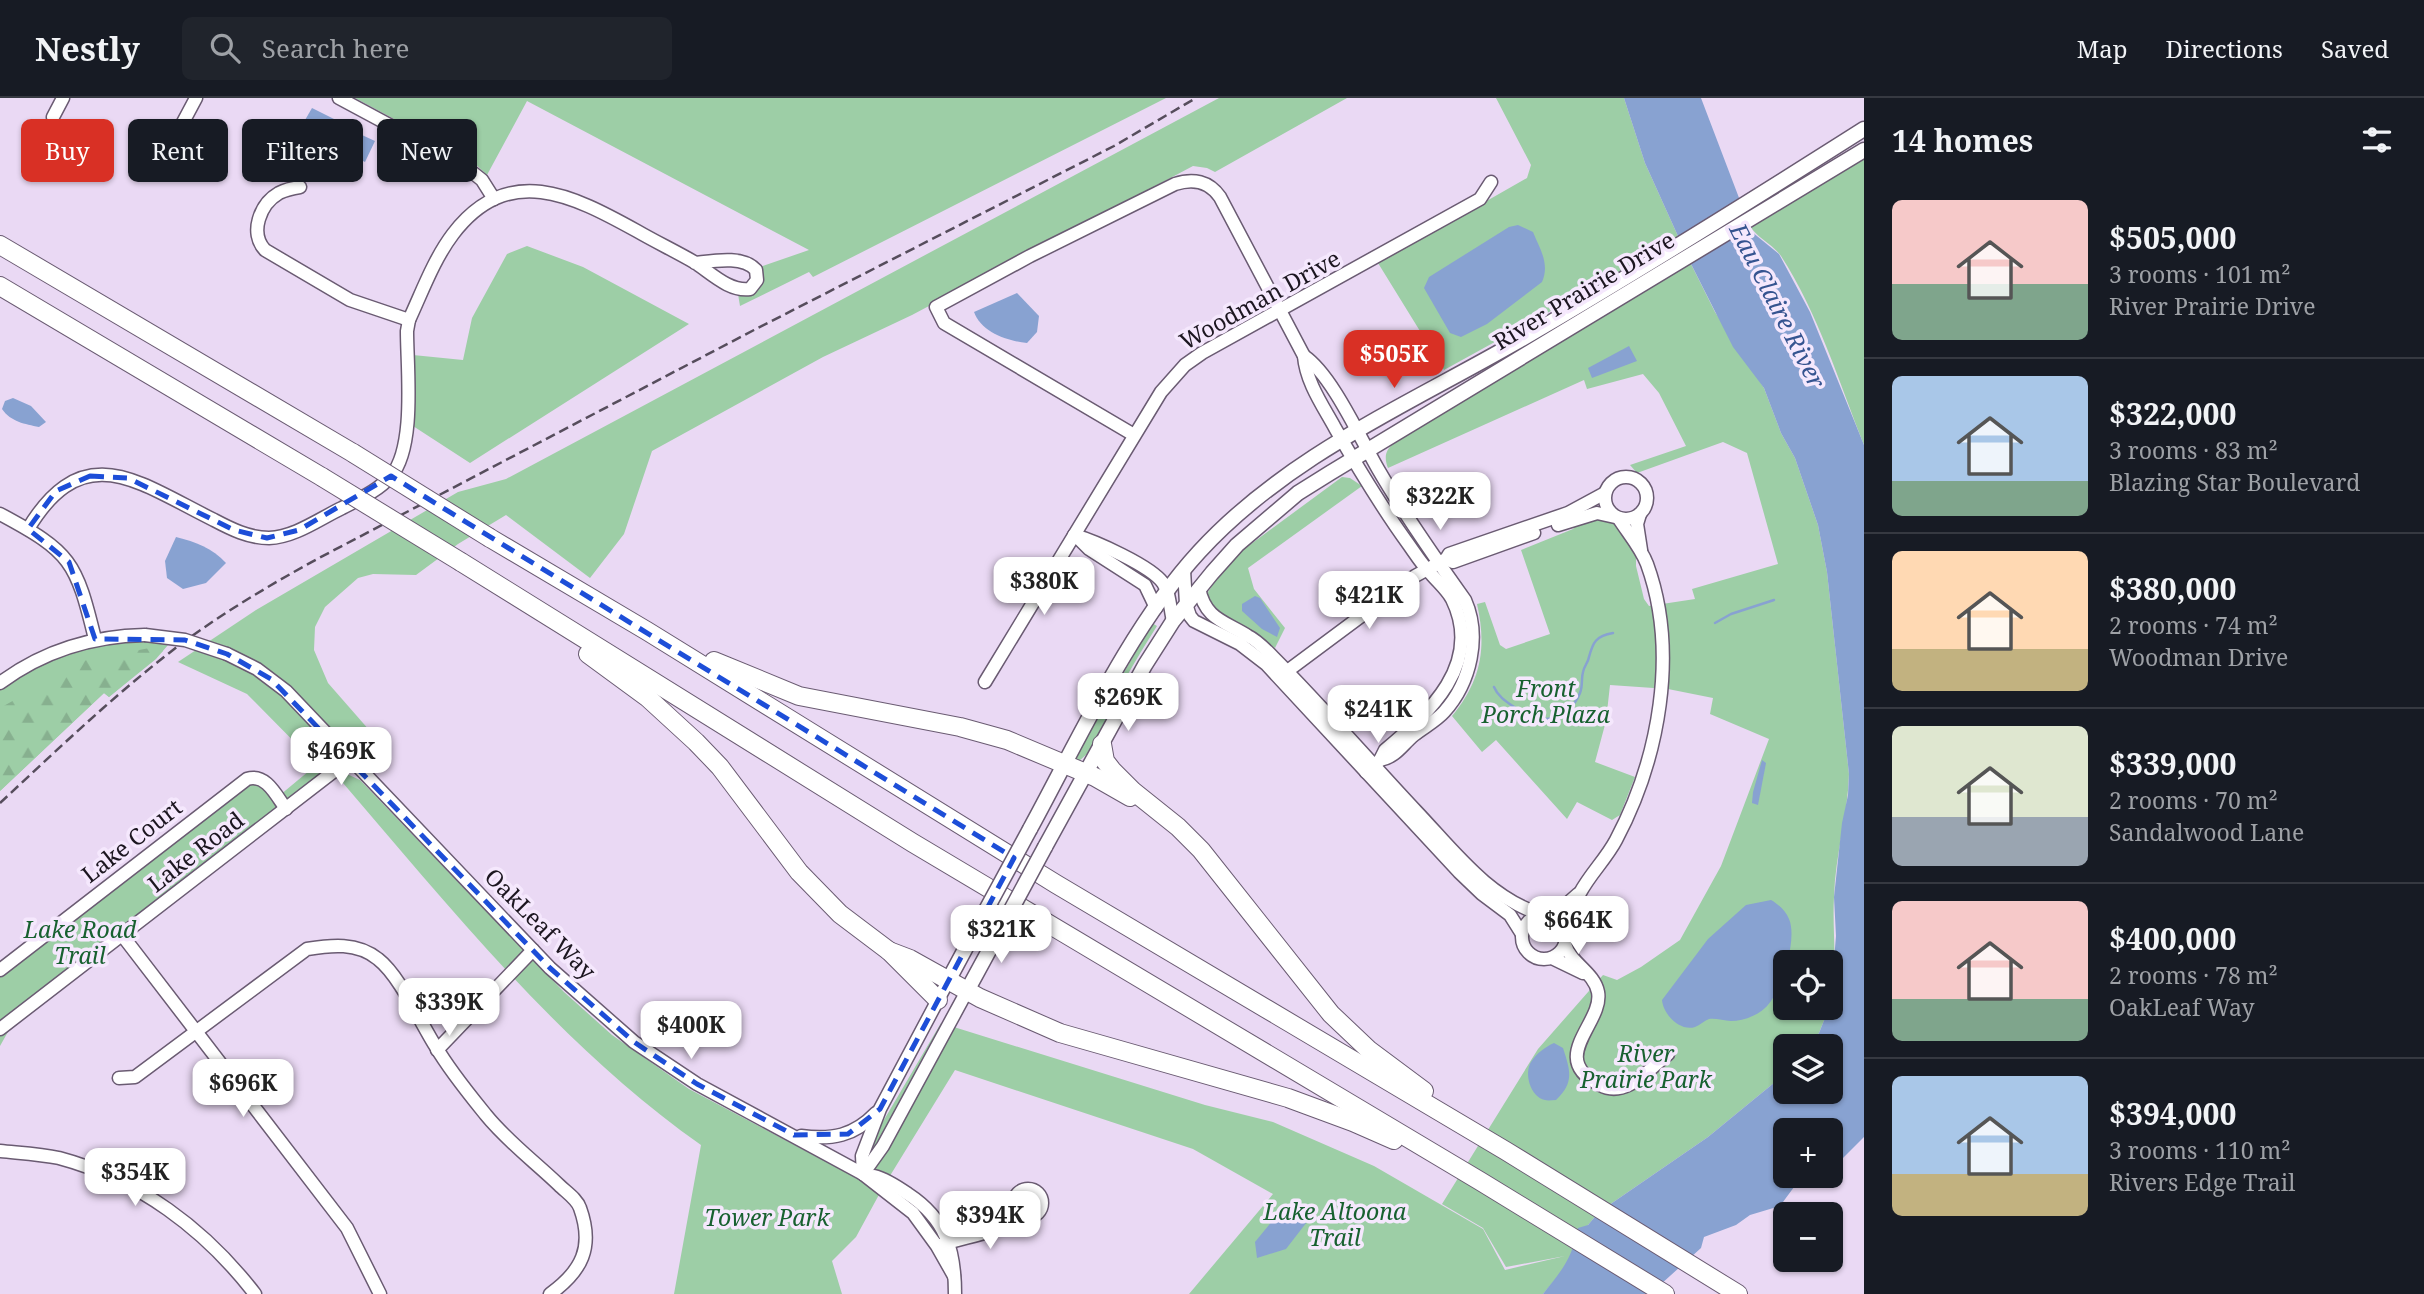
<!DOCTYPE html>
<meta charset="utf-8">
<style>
body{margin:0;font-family:"Noto Serif",serif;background:#20242c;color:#f1f3f6;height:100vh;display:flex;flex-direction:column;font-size:26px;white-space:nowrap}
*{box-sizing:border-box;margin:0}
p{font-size:23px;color:#9ea1a6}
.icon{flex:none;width:38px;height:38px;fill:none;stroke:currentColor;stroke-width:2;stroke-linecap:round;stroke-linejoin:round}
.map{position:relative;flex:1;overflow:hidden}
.panel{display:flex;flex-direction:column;background:#171b24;width:560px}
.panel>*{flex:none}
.banner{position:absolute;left:21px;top:21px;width:665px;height:63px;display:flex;gap:14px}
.tools{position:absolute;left:1773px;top:852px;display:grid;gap:14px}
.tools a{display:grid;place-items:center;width:70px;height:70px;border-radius:10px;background:#171b24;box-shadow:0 2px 5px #0004;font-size:35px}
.price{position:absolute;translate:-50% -60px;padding:0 16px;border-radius:14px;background:#fff;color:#222;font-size:23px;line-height:46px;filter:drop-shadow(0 2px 4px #0008)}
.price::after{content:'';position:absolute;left:50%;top:42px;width:21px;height:16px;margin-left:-10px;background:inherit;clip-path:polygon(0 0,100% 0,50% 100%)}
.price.on{background:#d93025;color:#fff}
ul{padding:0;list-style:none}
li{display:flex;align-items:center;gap:21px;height:175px;padding:0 28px}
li+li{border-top:2px solid #363941}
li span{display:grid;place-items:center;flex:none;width:196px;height:140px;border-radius:10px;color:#555}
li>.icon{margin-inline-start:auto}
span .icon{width:84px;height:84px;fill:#fffc;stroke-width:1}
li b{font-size:30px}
h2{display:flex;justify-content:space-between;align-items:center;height:84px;padding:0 28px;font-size:30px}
.tag{padding:0 24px;border-radius:10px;background:#171b24;box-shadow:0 2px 5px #0004;font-size:24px;line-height:63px}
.tag.on{background:#d93025;color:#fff}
header{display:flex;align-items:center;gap:42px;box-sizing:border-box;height:98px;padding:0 35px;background:#171b24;border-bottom:2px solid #363941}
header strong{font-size:33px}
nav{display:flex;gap:38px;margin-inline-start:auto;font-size:24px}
.search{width:490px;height:63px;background:#20242c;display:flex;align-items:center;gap:18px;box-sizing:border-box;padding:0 24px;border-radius:10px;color:#9ea1a6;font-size:26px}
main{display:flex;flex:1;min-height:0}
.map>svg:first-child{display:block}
</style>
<header>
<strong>Nestly</strong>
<div class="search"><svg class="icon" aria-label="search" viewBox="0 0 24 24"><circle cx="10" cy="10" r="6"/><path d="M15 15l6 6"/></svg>Search here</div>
<nav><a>Map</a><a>Directions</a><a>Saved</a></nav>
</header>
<main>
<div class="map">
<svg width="1864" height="1196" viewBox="0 0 1864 1196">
<defs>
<pattern id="forest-firs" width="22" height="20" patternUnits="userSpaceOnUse" patternTransform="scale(1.75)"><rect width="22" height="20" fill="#9dcea6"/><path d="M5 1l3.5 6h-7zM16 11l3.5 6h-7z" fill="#87b08f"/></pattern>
</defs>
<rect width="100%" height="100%" fill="#ead9f4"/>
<!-- green -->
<g fill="#9dcea6">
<polygon points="355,0 1166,0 813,179 809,174 740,208 738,196 742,197 760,169 809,152 527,3 487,77 472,63"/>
<polygon points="1219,0 1347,0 1215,74 1207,70 1193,68 912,217 823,259 652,353 624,436 590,480 506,417 458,446 416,477 373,476 358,480 325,509 315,529 314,552 328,585 370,633 323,673 247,596 178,564 256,512 458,394 506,381"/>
<path d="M1496,0H1624L1645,65L1687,158L1715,214L1764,290L1781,335L1795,360L1818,427L1827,474L1849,676C1848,717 1835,757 1834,799C1832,833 1838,867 1831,901L1830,864H1785V910H1829L1819,935L1808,948H1785V976L1708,1039L1599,1114L1588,1127L1564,1171L1543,1196H1189L1273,1096L1193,1051L955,972L888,1081L858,1066L941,925L1205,1007L1273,1024L1374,1068L1483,1131L1505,1172L1565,1158L1506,1169L1483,1130L1442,1106L1538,951L1603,877L1617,882L1641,869L1680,842L1721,768L1769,641L1710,616L1713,600L1668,591L1610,587L1606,623L1595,664L1635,679L1620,717L1612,722L1577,704L1567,721L1496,642L1482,654L1452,618C1481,583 1487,550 1477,506L1485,504L1500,547L1506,551L1550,536L1521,452L1573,431L1579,424L1600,419L1617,426L1636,457V468L1644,501L1649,508L1695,501L1692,491L1778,466L1747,355L1723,344L1637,375L1630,367L1686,348L1659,295L1643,276L1587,291L1584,282L1388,370C1384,360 1385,352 1394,345L1608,213L1578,198L1444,272L1378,165L1527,80L1531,67Z"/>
<path d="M1864,53V347C1839,284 1818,215 1781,158C1771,144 1755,140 1748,124Z"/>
<polygon points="527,148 583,169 689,226 470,365 413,328 413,257 463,262 472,220 507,156"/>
<polygon points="1342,379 1350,380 1362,388 1248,470 1254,491 1285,530 1275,550 1253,535 1214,514 1207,498 1208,494 1223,471 1236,457"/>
<path d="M1152,525L1157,528C1142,552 1127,576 1115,601C1104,623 1099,648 1079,663L1075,661Z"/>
<polygon points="174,540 156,561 109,599 104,595 0,693 0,586 77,546"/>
<polygon points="315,668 326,679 9,932 0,948 0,877 248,685 259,684 274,702"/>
<path d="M347,676L360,682L564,894L612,937L689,991L881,1093L856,1139L832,1163L842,1196H674L701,1047C559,947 450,809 337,678Z"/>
</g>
<!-- forest -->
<polygon fill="url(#forest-firs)" points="155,549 163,553 109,599 104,595 0,693 0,610 86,562"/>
<!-- water -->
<g fill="#88a2d1">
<path d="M1624,0H1701L1752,134L1779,156L1810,214L1864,347V1039L1838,1065L1831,1069L1830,1032H1785V1078H1813L1797,1085L1780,1108L1750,1117L1736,1127L1704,1139L1701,1150L1650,1196H1543C1562,1172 1572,1161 1578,1130L1588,1127L1599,1114L1708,1039L1785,976V994H1830V948H1808L1819,935L1829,910H1830L1836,838L1834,799L1842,725L1848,697L1849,676L1827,474L1818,427L1795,360L1781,335L1764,290L1733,249L1687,158L1645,65Z"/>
<polygon points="312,10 336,22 325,42 301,29"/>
<polygon points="351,32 375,43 365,64 340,51"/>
<path d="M1518,127L1533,134C1540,151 1550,166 1542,184L1487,226L1461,239L1450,235L1424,190L1429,179L1509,129Z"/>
<path d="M1017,195L1039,218L1037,234L1027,245C1007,243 981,234 974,214Z"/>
<polygon points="1629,248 1637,263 1592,280 1588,270"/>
<path d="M13,300L31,308L46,324L39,329C25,326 11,324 2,311L5,303Z"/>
<path d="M176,439C196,444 212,450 226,465L206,485L183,491L167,480L165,463Z"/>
<polygon points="1255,498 1260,500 1280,530 1277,539 1262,531 1242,513 1242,506"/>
<polygon points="1762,662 1766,665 1758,707 1752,705 1753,694"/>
<path d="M1771,802C1778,806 1786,813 1789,821C1798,841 1781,896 1765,910C1757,918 1742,923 1731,923C1724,923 1716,920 1709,921C1704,923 1700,927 1695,929C1680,934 1663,916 1662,902L1708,841L1746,807Z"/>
<path d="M1554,945L1563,950C1570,972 1575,984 1556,1002C1552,1002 1548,1003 1545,1002C1530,999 1524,975 1531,964C1537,955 1545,949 1554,945Z"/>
<polygon points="1286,1106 1310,1120 1286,1151 1257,1160 1255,1144"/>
</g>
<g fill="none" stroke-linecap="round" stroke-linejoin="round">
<!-- stream -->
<g stroke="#88a2d1" stroke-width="2.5">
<polyline points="1715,525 1731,516 1774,502"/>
<path d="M1494,589C1499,601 1511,606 1521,614C1542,629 1570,619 1580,595C1583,588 1581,581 1583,574C1584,568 1588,565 1589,559C1593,544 1596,538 1613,535"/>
</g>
<defs>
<g id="minor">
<polyline points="339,0 462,66 482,82 494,101"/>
<polyline points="53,19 63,0"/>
<polyline points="156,75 196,0"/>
<path d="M300,89C293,90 285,92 279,95C260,106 249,135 265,152L350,202L409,222"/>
<path d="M1304,258C1332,277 1360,340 1378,371C1404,416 1435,460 1465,502C1481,538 1471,584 1444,614C1436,623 1424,629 1414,637C1402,647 1396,659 1380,662"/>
<path d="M1134,337L944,225L936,209L1030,158L1175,86C1193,80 1209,83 1220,99L1304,258C1306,284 1323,308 1335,330C1358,370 1382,410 1409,447C1416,457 1423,468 1432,477C1439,485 1447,492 1452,501C1484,566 1429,615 1385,652L1380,662L1366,674"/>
<circle cx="1626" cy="400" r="21"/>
<path d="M0,416C71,454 76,463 95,541"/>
<polyline points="1640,416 1637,426 1641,452"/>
<polyline points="1558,427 1597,415 1615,419"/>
<path d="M28,431C84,338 139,385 214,422C231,431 249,440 269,440C295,439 319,421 342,410C359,401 378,393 391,378C416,349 407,271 407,233L409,222C422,194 434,161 453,136C508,64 572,97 637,133C656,144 675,153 694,164C710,174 729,194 750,191L757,182L756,172C743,157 713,163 695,165"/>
<path d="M1074,437C1095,443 1151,468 1163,485C1170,495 1170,511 1173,523"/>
<polyline points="1077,439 1089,451 1145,487 1156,510"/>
<polyline points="1446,461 1453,464 1534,435"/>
<polyline points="1184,472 1186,506 1190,518 1194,523 1240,546 1266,566 1459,774 1482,796 1510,817 1522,836"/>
<path d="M1199,490C1205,521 1224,523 1248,538C1258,543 1265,551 1273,559C1323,609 1368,662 1416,713C1454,753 1489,801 1543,817"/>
<polyline points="227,556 257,571 286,593 550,870 634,944 697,986 863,1076 913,1115 937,1148 954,1178"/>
<polyline points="1282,577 1415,478 1446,461 1449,456 1568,415 1605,395"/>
<polyline points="985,584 1161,294 1185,267 1202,255 1480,101 1491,84"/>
<path d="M0,585C43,553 92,538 145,537"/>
<circle cx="1544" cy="839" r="22"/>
<polyline points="1552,819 1578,796"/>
<path d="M1566,835C1569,821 1573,808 1580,795C1590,776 1606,761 1616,742C1659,661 1679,554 1647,466C1641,450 1628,435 1619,421"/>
<polyline points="122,837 347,1130 380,1196"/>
<path d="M1565,846C1570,865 1594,874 1598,894C1604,925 1546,960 1600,987C1626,1001 1649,971 1668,956"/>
<polyline points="1552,860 1583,875"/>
<path d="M0,872L247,681C266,675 276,697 286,711"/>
<polyline points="0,931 351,660"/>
<polyline points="437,952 533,852"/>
<path d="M119,980L135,979L307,851C331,847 357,844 378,861C400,878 420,924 436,949C450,973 469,996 486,1017C507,1043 535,1064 559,1087C566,1094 577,1101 580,1110C594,1149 582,1173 550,1196"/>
<path d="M801,1038C832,1042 854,1038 876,1015"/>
<path d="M0,1053C19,1055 40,1056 59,1060C138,1081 205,1131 255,1196"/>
<polyline points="863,1076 862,1058 880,1011 948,883"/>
<polyline points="863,1076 883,1048 967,893"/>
<path d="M874,1078C886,1081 898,1089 908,1096C946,1121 955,1152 955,1196"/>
<circle cx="1028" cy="1105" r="14"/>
<path d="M941,1147C972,1136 993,1139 1018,1114"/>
</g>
<g id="major">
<path d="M1030,731C1079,641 1130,529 1199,454C1286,359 1405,308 1515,245C1633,177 1749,104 1864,31"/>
<polyline points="1045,749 1145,567 1173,523 1212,475 1237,447 1298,395 1330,375 1864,52"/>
<polyline points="948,883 985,814"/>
<polyline points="967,893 1004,825"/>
</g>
<g id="highway">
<polyline points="0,147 353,355"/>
<polyline points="0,188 322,379"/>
<polyline points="490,440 647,533 1056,786 1506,1053 1738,1196"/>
<polyline points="461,464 913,745 1480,1083 1665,1196"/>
<polyline points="588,556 648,600 696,644 720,669 799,774 840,816 889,853 938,902"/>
<polyline points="714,563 799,598 960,629 1007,642 1095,679 1130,699"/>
<polyline points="1102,646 1105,663 1112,672 1133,693 1178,729 1201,752 1331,916 1369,952 1424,993"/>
<polyline points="889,853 910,861 980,900 1060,935 1288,1000 1353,1024 1394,1042"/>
</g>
</defs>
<!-- minor casing -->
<use href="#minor" stroke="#6a5b72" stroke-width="15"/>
<!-- major casing -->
<use href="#major" stroke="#6a5b72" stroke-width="17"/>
<!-- highway casing -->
<use href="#highway" stroke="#6a5b72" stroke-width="20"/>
<!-- minor -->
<use href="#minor" stroke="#fff" stroke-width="12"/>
<!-- major -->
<use href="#major" stroke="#fff" stroke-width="14"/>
<!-- highway -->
<use href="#highway" stroke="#fff" stroke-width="18"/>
<!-- rail -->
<path stroke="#564d5c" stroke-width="2.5" stroke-dasharray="10 5" stroke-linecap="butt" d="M0,705C56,653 112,599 173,552C219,517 268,488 319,460L754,232L1114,48L1196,0"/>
<defs>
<polyline id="minor-bridge" points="145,537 185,542 227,556"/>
<g id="major-bridge">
<polyline points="985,814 1030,731"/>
<polyline points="1004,825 1045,749"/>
</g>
<g id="highway-bridge">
<polyline points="353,355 490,440"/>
<polyline points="322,379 461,464"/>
</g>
</defs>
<!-- minor-bridge casing -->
<use href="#minor-bridge" stroke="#6a5b72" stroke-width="15" stroke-linecap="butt"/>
<!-- major-bridge casing -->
<use href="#major-bridge" stroke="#6a5b72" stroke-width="17" stroke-linecap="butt"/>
<!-- highway-bridge casing -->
<use href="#highway-bridge" stroke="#6a5b72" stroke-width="20" stroke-linecap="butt"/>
<!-- minor-bridge -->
<use href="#minor-bridge" stroke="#fff" stroke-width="12"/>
<!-- major-bridge -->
<use href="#major-bridge" stroke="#fff" stroke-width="14"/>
<!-- highway-bridge -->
<use href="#highway-bridge" stroke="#fff" stroke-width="18"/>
</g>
<!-- marked area -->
<path fill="none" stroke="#1d4ed8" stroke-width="5" stroke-dasharray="14 9" stroke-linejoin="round" d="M90,378L128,380L234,432L267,440L299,432L391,378L1014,760L880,1011L848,1036L794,1037L697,986L634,944L550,870L271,581L227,556L185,542L95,541L69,464L28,431L56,393Z"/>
<g text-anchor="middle" stroke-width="7" stroke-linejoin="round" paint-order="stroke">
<!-- street labels -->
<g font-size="23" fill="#1c1620" stroke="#f5e8fd">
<text transform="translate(1584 193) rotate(-31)" y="8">River Prairie Drive</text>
<text transform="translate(1260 202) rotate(-29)" y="8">Woodman Drive</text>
<text transform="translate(132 743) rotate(-38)" y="8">Lake Court</text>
<text transform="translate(196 754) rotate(-38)" y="8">Lake Road</text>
<text transform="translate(540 826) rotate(45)" y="8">OakLeaf Way</text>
</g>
<!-- park labels -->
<g font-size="23" font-style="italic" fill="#186130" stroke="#f5e8fd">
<text x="1546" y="599">Front<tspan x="1546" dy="26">Porch Plaza</tspan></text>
<text x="80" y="840">Lake Road<tspan x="80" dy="26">Trail</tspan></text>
<text x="1646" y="964">River<tspan x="1646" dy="26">Prairie Park</tspan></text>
<text x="1335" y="1122">Lake Altoona<tspan x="1335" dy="26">Trail</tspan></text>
<text x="767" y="1128">Tower Park</text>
</g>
<!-- water labels -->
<g font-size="24" font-style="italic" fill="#355490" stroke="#f5e8fd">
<text transform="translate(1777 208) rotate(63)" y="8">Eau Claire River</text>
</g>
</g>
</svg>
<div class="tools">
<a><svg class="icon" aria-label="locate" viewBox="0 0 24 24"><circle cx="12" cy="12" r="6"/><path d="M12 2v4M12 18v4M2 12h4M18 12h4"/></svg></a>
<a><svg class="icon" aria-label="layers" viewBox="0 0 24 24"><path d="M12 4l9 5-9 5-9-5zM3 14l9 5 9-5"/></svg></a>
<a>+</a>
<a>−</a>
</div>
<b class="price on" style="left:1394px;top:292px">$505K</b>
<b class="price" style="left:1440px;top:434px">$322K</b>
<b class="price" style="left:1044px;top:519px">$380K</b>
<b class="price" style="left:1369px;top:533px">$421K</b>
<b class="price" style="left:1128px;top:635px">$269K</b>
<b class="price" style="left:1378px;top:647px">$241K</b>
<b class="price" style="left:341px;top:689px">$469K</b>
<b class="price" style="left:1578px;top:858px">$664K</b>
<b class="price" style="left:1001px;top:867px">$321K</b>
<b class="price" style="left:449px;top:940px">$339K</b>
<b class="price" style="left:691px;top:963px">$400K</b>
<b class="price" style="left:243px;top:1021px">$696K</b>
<b class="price" style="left:135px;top:1110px">$354K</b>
<b class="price" style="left:990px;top:1153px">$394K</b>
<div class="banner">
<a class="tag on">Buy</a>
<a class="tag">Rent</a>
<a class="tag">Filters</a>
<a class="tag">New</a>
</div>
</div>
<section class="panel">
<h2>14 homes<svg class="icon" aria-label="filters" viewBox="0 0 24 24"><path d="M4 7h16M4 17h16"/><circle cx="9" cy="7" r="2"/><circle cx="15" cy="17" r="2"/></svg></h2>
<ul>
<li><span style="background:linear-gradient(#f6c9c9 60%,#7fa58c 0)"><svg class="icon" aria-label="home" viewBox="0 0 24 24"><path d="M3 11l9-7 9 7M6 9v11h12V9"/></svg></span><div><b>$505,000</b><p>3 rooms · 101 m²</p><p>River Prairie Drive</p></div></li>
<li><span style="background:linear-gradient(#a9c7e8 75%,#7fa58c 0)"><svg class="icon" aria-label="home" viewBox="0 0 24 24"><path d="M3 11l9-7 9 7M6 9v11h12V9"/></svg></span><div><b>$322,000</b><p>3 rooms · 83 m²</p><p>Blazing Star Boulevard</p></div></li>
<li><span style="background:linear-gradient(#ffd9b3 70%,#c2b280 0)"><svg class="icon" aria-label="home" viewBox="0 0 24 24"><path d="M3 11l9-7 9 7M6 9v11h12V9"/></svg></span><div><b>$380,000</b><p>2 rooms · 74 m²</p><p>Woodman Drive</p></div></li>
<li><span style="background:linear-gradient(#dfe7d0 65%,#9aa5b1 0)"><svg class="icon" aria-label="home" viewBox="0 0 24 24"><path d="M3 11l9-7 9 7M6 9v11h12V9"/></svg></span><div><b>$339,000</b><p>2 rooms · 70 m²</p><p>Sandalwood Lane</p></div></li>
<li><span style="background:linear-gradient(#f6c9c9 70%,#7fa58c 0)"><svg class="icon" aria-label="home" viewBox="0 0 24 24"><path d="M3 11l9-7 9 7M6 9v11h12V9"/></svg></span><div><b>$400,000</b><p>2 rooms · 78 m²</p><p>OakLeaf Way</p></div></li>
<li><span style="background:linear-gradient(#a9c7e8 70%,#c2b280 0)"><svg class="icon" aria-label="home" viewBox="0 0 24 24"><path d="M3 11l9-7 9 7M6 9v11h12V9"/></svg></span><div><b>$394,000</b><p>3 rooms · 110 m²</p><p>Rivers Edge Trail</p></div></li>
</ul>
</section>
</main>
